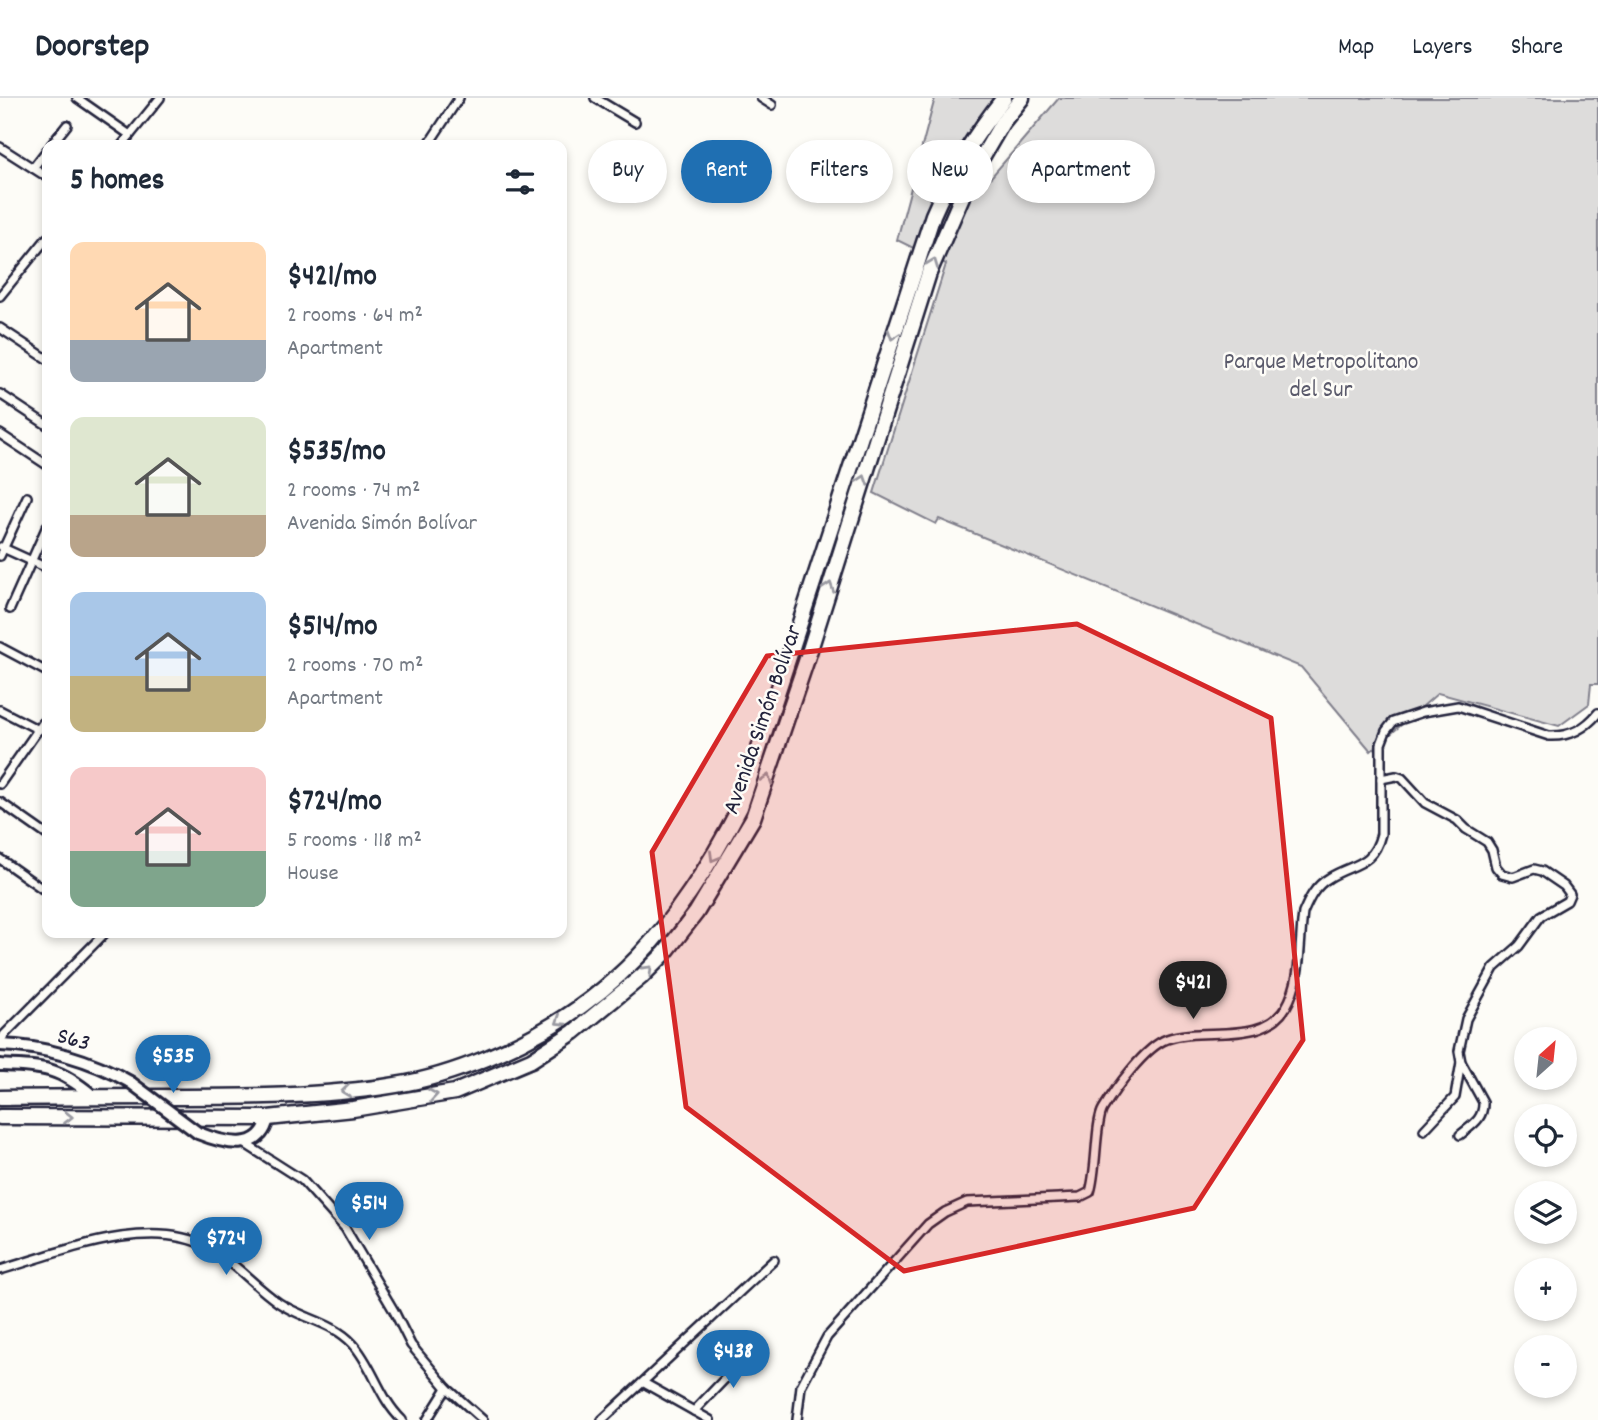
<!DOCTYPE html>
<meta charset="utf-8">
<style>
body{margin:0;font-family:Dekko,sans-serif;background:#f6f6f7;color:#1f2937;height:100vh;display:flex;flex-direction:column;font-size:26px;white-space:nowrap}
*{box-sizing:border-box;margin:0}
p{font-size:23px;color:#747a83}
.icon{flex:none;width:38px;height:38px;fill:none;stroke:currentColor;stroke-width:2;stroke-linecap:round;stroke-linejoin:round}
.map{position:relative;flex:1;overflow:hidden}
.side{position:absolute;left:42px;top:42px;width:525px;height:798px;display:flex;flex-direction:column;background:#fff;border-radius:14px;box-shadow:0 4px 10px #0003}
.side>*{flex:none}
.guide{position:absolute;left:588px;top:42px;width:665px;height:63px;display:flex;gap:14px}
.needle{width:46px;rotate:27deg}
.fabs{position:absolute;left:1514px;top:929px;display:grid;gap:14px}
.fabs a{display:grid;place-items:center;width:63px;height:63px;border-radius:50%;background:#fff;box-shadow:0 4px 10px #0003;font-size:35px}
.price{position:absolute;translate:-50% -60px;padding:0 16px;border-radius:24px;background:#1f6fb2;color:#fff;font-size:23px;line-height:46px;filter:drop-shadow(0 2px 4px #0008)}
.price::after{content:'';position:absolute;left:50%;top:42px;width:21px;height:16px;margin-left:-10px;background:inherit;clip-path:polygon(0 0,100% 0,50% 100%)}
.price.on{background:#222;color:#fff}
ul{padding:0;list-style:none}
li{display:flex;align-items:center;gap:21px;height:175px;padding:0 28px}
li span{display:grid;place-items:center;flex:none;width:196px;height:140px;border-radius:14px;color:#555}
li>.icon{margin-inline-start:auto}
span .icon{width:84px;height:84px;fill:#fffc;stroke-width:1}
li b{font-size:30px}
h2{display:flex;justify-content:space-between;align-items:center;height:84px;padding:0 28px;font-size:30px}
.tag{padding:0 24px;border-radius:32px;background:#fff;box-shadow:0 4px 10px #0003;font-size:24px;line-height:63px}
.tag.on{background:#1f6fb2;color:#fff}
header{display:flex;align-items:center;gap:42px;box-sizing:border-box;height:98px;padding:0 35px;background:#fff;border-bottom:2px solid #e0e1e3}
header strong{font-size:33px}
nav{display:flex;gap:38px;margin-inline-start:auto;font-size:24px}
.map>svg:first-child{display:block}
</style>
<header>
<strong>Doorstep</strong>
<nav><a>Map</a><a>Layers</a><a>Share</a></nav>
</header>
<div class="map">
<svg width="1598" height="1322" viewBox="0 0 1598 1322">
<rect width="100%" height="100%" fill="#fdfcf7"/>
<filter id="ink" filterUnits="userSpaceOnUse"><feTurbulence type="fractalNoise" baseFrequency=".0143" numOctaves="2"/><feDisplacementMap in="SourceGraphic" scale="14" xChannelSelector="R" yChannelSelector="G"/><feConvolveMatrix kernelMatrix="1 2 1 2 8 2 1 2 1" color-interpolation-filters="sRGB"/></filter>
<g filter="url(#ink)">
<!-- green -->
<polygon fill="#dddcdb" stroke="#807f8b" stroke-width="2" points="935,0 1013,0 978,69 980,92 1059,0 1598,0 1598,586 1591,586 1589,606 1559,628 1438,595 1371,653 1301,569 939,421 936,426 874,395 946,166 897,142"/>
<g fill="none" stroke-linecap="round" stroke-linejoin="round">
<defs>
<g id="street">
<polyline points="77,0 130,37"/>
<polyline points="595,0 635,24"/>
<polyline points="761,0 772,7"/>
<polyline points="51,47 67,27"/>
<polyline points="122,47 160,0"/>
<polyline points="428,47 459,0"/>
<polyline points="0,49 47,79"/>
<polyline points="33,70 47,52"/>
<polyline points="0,198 47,140"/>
<polyline points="0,230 47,261"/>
<polyline points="0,296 47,327"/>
<polyline points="0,336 47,367"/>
<polyline points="1,449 47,470"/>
<polyline points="0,458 27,399"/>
<polyline points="10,511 47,428"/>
<polyline points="0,549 47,574"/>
<polyline points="0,612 39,632"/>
<path d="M1381,681L1396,678L1402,680L1425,705L1457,722L1466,731L1487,744L1492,752L1496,769L1502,776L1513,779L1534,771L1542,773L1564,788L1570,796L1567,803L1541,818L1519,848L1494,870L1466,921L1459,953L1461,964L1483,1004C1484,1021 1472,1027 1460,1037"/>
<polyline points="0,686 47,619"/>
<polyline points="0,704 47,737"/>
<polyline points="0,761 47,794"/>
<polyline points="0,946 4,937 105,835"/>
<polyline points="1424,1032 1455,999 1461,964"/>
<polyline points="244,1045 302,1082 345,1130 394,1213 411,1247 447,1290 483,1322"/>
<path d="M0,1172C59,1155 149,1117 208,1149C234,1163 254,1188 279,1205C303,1221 333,1224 353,1246C373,1268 379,1300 402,1322"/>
<polyline points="644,1285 710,1322"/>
<polyline points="694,1313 739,1266 756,1253"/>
<polyline points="427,1322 447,1290"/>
<polyline points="602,1322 774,1162"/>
<path d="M797,1322L801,1288L827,1239L928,1126L945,1114L967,1104L1080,1099L1090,1094C1097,1073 1095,1024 1103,1011C1115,991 1145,949 1167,941C1202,928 1263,948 1286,909C1302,882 1299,845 1303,815C1309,801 1315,788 1329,780C1353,765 1373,769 1381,736V646L1386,633L1393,624L1423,614L1458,608L1549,638C1570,639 1585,631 1598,615"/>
</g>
<g id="secondary">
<path d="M0,947C44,948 92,962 130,984"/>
<path d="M0,967C45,969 58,969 93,998"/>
<path d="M198,1035C223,1045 261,1056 268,1020"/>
</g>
<g id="highway">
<path d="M0,1000C56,999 113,999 169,999C245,999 321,999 396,987C427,982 458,972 487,960C611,909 680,826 740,709L933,117C951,75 975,36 1004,0"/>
<polyline points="0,1019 268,1020 353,1011 455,994 531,962 574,934 641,879 665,855 696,815 753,720 808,558 929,175 970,80 1002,25 1022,0"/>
</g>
</defs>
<!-- street casing -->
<use href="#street" stroke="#22223b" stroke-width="12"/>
<!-- secondary casing -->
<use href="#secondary" stroke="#22223b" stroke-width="16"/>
<!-- highway casing -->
<use href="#highway" stroke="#22223b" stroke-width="19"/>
<!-- street -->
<use href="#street" stroke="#fdfcf7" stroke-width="7"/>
<!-- secondary -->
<use href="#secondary" stroke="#fdfcf7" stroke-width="10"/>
<!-- highway -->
<use href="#highway" stroke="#fdfcf7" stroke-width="14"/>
<defs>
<polyline id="secondary-bridge" points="130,984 198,1035"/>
</defs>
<!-- secondary-bridge casing -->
<use href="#secondary-bridge" stroke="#22223b" stroke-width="16" stroke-linecap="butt"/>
<!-- secondary-bridge -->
<use href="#secondary-bridge" stroke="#fdfcf7" stroke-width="10"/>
</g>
<!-- one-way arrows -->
<defs><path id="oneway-chevron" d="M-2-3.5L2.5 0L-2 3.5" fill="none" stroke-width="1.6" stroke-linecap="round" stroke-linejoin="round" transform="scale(1.75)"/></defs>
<g stroke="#9a9aa2">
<use href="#oneway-chevron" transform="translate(933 165) rotate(-69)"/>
<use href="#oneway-chevron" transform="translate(893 237) rotate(108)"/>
<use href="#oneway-chevron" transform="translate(863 382) rotate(-72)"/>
<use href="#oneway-chevron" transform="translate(829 489) rotate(-72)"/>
<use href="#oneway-chevron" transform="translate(767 681) rotate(-72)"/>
<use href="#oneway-chevron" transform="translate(714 759) rotate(120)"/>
<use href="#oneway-chevron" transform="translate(648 872) rotate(-45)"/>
<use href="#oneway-chevron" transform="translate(560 923) rotate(147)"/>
<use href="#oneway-chevron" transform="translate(346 993) rotate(174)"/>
<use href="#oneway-chevron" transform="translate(433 997) rotate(-10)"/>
<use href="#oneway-chevron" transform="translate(68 1019)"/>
</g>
</g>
<!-- marked area -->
<path fill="#d62828" fill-opacity="0.2" stroke="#d62828" stroke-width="5" stroke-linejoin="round" d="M1077,526L1271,620L1303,942L1194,1110L904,1173L686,1009L652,754L767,558Z"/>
<g text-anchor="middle" stroke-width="5" stroke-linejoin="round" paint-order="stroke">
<!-- park labels -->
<g font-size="24" fill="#5a5a6b" stroke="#fdfcf7">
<text x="1321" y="270">Parque Metropolitano<tspan x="1321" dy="28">del Sur</tspan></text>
</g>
<!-- street labels -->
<g font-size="24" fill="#22223b" stroke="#fdfcf7">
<text transform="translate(761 621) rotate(-71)" y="8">Avenida Simón Bolívar</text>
<text transform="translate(74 940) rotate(16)" y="8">S63</text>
</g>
</g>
</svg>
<div class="fabs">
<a><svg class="needle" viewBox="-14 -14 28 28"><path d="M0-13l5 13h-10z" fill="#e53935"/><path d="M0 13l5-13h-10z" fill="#747a83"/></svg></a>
<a><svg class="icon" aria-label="locate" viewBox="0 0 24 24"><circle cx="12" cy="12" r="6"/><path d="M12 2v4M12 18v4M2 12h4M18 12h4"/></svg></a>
<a><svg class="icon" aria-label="layers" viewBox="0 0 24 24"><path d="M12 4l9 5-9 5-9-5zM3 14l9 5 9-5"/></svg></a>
<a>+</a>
<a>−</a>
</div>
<b class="price on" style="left:1193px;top:923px">$421</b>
<b class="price" style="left:173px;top:997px">$535</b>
<b class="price" style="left:369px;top:1144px">$514</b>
<b class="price" style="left:226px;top:1179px">$724</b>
<b class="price" style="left:733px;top:1292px">$438</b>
<div class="guide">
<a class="tag">Buy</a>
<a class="tag on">Rent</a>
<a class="tag">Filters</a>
<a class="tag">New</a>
<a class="tag">Apartment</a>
</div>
<section class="side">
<h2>5 homes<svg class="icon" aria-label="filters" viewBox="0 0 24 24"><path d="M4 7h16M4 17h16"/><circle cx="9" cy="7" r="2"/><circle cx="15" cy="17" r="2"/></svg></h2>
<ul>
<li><span style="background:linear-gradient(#ffd9b3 70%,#9aa5b1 0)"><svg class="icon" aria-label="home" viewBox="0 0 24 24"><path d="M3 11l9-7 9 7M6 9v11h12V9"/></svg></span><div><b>$421/mo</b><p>2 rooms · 64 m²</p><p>Apartment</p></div></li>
<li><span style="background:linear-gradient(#dfe7d0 70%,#b9a48a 0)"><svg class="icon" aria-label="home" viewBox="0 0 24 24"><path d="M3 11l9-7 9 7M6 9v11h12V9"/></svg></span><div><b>$535/mo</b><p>2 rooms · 74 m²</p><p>Avenida Simón Bolívar</p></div></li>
<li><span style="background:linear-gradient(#a9c7e8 60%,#c2b280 0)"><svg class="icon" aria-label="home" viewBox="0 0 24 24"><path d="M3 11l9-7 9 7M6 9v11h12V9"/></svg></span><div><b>$514/mo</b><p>2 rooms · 70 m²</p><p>Apartment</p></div></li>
<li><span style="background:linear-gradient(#f6c9c9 60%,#7fa58c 0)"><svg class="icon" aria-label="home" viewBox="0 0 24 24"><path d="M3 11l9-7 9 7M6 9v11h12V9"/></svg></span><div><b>$724/mo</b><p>5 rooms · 118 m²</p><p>House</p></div></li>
</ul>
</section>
</div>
